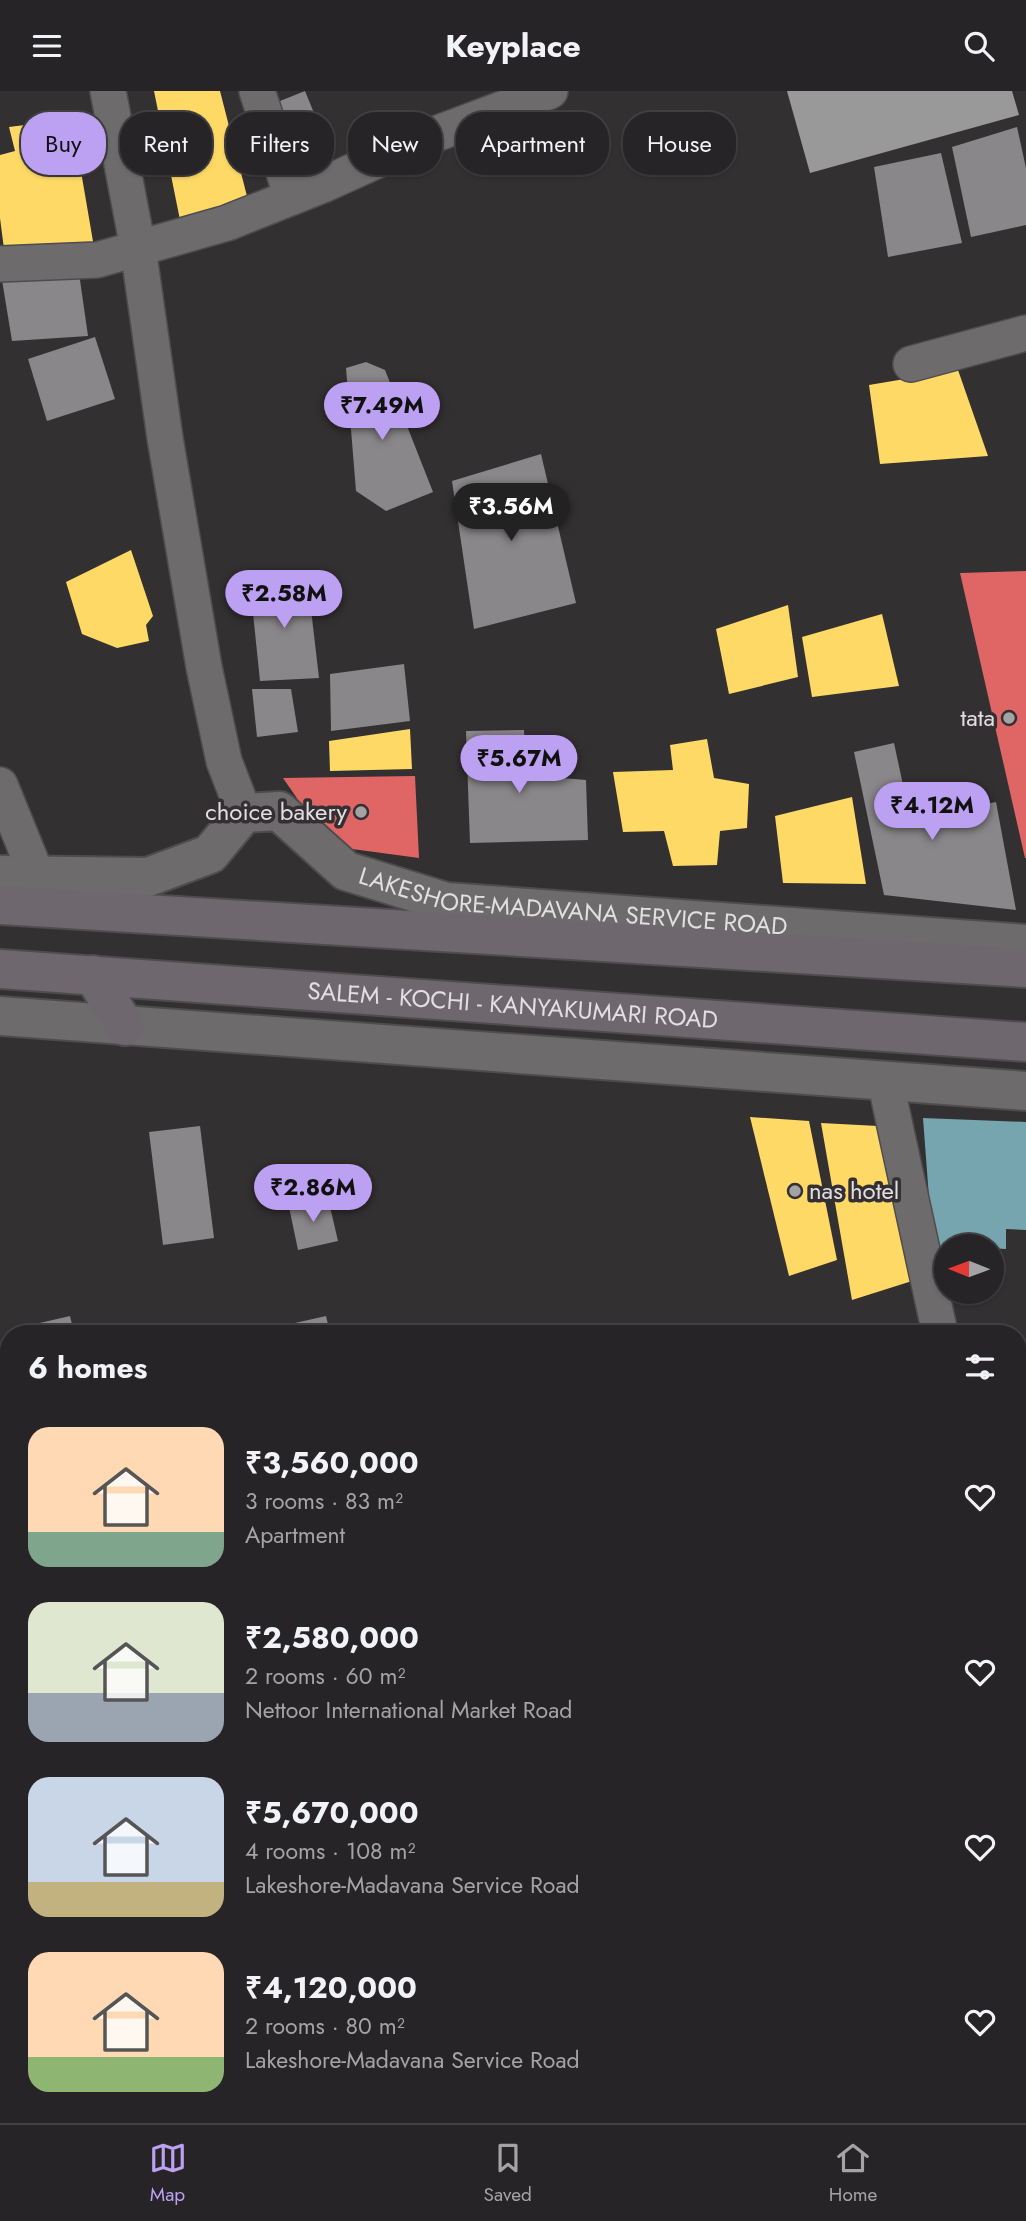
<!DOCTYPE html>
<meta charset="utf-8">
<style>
body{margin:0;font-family:Jost,sans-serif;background:#2e2c2e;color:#f1f3f6;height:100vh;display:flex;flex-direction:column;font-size:26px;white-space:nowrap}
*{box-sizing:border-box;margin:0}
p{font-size:23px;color:#a4a4a7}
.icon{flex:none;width:38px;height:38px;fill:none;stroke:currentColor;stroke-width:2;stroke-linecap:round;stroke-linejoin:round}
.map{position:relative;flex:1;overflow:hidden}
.drawer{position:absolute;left:0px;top:1234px;width:1027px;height:800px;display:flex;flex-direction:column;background:#262426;border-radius:28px 28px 0 0;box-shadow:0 2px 5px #0004,0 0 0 2px #424143}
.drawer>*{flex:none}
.banner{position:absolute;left:21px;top:21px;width:985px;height:63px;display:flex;gap:14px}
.needle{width:46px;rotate:271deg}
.buttons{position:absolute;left:934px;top:1143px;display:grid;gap:14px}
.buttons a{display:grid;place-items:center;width:70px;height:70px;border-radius:50%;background:#262426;box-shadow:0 2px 5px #0004,0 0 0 2px #424143;font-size:35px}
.price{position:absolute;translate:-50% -60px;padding:0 16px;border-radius:24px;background:#bca0f2;color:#111;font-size:23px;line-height:46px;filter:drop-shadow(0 2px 4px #0008)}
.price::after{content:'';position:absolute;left:50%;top:42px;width:21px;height:16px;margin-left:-10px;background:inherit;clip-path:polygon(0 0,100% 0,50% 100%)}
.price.on{background:#222;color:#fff}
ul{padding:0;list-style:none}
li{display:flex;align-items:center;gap:21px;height:175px;padding:0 28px}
li span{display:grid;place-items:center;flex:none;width:196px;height:140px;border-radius:21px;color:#555}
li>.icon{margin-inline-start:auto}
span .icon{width:84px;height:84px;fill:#fffc;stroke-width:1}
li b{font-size:30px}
h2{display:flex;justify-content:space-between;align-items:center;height:84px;padding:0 28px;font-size:30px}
.tag{padding:0 24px;border-radius:28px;background:#262426;box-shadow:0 2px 5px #0004,0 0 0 2px #424143;font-size:24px;line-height:63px}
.tag.on{background:#bca0f2;color:#111}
header{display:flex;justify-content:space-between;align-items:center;height:91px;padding:0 28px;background:#262426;font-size:32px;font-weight:700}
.tabs{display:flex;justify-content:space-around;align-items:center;height:98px;border-top:2px solid #424143;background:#262426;font-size:19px;color:#a4a4a7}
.tabs a{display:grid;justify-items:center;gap:4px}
.tabs .on{color:#bca0f2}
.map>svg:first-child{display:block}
</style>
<header><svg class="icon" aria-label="menu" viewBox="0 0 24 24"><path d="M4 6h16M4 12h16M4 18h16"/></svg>Keyplace<svg class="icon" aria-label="search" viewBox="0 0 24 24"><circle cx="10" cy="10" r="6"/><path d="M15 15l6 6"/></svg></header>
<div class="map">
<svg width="1026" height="2032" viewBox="0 0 1026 2032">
<rect width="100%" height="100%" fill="#333032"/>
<!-- homes -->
<g fill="#ffd966">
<polygon points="154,0 220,0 249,113 180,129"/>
<polygon points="72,28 95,162 56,163 52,152 4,158 0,127 0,64 15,60 9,36"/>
<polygon points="958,279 988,365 880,373 869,294"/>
<polygon points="131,459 153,525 146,534 149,550 117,557 82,543 66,491"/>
<polygon points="788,514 798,586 729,603 716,538"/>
<polygon points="882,523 899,595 812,606 802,546"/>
<polygon points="410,638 412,678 330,680 329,650"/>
<polygon points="707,648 714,687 749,693 747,737 720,740 717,774 673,775 664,740 623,741 613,681 673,679 670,654"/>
<polygon points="852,706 866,793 783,792 775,725"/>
<polygon points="750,1026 809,1030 837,1169 789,1185"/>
<polygon points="821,1032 878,1035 912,1190 852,1209"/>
</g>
<!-- shops -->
<g fill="#e06666">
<polygon points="1026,480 1026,767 1025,767 960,482"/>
<polygon points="415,685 419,767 330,755 283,687"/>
</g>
<!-- public -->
<polygon fill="#76a5af" points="923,1027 1026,1031 1026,1139 1006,1138 1006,1158 947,1155 947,1160 933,1160"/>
<!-- industry -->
<polygon fill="#999" points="787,0 1012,0 1019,24 810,82"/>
<!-- building -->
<g fill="#898789">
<polygon points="305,0 323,44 294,56 275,12"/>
<polygon points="1017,36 1026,77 1026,134 971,146 952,56"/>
<polygon points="941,62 962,152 888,166 874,76"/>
<polygon points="78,175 88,245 12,250 0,177"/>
<polygon points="95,246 115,308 47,330 28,268"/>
<polygon points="366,271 385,279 433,401 386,420 356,400 346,277"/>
<polygon points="541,363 576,512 474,538 452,390"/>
<polygon points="307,484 319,587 260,590 250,493"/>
<polygon points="404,573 410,630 331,640 330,583"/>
<polygon points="252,598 291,598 298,641 257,646"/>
<polygon points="524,639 526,684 586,689 588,749 470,752 466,640"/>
<polygon points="894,652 909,722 937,723 996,711 1016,819 884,804 854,661"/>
<polygon points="200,1035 214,1147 163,1154 149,1041"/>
<polygon points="328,1107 338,1150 298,1159 289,1116"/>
<polygon points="70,1225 74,1242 32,1242 31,1234"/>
<polygon points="326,1225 330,1242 288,1242 286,1234"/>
<polygon points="9,1353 9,1422 0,1424 0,1355"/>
<polygon points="1026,1403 1026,1436 1018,1438 1018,1405"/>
<polygon points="5,1449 9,1468 9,1510 0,1512 0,1450"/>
<polygon points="1026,1451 1026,1514 1018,1516 1018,1453"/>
<polygon points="1018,1615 1026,1638 1018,1640"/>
<polygon points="1023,1650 1026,1692 1018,1694 1018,1651"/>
<polygon points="1018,1763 1026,1787 1018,1789"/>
<polygon points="3,1789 9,1819 0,1821 0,1790"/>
<polygon points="1026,1832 1026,1921 1025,1921 1018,1897 1018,1834"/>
<polygon points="9,1946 9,2025 72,2027 59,2032 0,2032 0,1949"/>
<polygon points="1019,1992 1026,2017 1018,2019 1018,1993"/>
<polygon points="484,2025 533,2025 534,2032 485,2032"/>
<polygon points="868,2025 918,2025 919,2032 870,2032"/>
<polygon points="928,2025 994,2025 994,2026 971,2032 930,2032"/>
</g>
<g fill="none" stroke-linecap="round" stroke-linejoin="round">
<defs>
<g id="street">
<polyline points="108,0 138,157 165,347 204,576 224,670 244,722"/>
<polyline points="257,0 292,106"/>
<polyline points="0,173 97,169 227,132 325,93 433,44 550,0"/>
<polyline points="911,273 1026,242"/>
<polyline points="0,694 37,785"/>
<polyline points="885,989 940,1242"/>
<polyline points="1018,1812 1026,1809"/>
<polyline points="0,1861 9,1858"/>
</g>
<g id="secondary">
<path id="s1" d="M0,784L148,786L210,763L244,722L279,720L346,780L446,811L1026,853"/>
<polyline points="0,925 1026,1000"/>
</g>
<g id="highway">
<polyline points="0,814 1026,877"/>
<path id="s2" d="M0,878L1026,951"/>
<polyline points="93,884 125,935"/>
</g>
</defs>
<!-- street casing -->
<use href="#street" stroke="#4f4c4e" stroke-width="38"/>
<!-- secondary casing -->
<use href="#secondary" stroke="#4f4c4e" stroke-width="42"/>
<!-- highway casing -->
<use href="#highway" stroke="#4f4c4e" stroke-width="42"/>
<!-- street -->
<use href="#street" stroke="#6d6b6c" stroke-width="35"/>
<!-- secondary -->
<use href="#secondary" stroke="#6d6b6c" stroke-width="38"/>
<!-- highway -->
<use href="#highway" stroke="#6f676e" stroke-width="38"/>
</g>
<!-- markers -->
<g fill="#a5a2a4" stroke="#342f33" stroke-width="2.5">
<circle cx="1009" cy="627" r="7"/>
<circle cx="361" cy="721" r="7"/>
<circle cx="795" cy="1100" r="7"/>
</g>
<g text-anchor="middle" stroke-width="7" stroke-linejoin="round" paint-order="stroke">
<!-- poi labels -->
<g font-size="24" fill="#e2dfe1" stroke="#342f33" text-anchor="end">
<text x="995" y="635">tata</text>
<text x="347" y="729">choice bakery</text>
<text x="809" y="1108" text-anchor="start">nas hotel</text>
</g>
<!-- street labels -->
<g font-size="24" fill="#e2dfe1" stroke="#342f33">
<text dy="8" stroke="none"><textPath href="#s1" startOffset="623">LAKESHORE-MADAVANA SERVICE ROAD</textPath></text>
<text dy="8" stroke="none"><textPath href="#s2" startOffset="514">SALEM - KOCHI - KANYAKUMARI ROAD</textPath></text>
</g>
</g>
</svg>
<div class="buttons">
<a><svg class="needle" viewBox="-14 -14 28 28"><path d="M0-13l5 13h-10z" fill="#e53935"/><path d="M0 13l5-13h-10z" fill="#a4a4a7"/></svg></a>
</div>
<b class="price" style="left:382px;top:351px">₹7.49M</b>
<b class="price on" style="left:511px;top:452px">₹3.56M</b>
<b class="price" style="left:284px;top:539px">₹2.58M</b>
<b class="price" style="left:519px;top:704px">₹5.67M</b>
<b class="price" style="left:932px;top:751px">₹4.12M</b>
<b class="price" style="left:313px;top:1133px">₹2.86M</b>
<div class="banner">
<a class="tag on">Buy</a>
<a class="tag">Rent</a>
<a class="tag">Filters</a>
<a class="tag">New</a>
<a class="tag">Apartment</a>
<a class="tag">House</a>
</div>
<section class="drawer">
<h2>6 homes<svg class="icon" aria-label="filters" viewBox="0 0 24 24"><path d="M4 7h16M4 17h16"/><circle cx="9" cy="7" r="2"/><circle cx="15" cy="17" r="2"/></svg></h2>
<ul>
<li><span style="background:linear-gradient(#ffd9b3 75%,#7fa58c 0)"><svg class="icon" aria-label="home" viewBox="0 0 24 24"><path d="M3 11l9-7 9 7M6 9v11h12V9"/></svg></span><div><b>₹3,560,000</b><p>3 rooms · 83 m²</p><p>Apartment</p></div><svg class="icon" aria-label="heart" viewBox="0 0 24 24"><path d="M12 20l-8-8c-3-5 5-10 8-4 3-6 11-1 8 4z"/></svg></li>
<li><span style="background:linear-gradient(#dfe7d0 65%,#9aa5b1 0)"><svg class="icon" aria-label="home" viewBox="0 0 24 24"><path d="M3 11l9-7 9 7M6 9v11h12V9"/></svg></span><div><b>₹2,580,000</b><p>2 rooms · 60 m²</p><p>Nettoor International Market Road</p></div><svg class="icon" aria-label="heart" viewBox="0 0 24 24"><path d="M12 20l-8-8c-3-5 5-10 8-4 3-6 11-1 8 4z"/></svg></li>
<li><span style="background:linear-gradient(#c9d6e8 75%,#c2b280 0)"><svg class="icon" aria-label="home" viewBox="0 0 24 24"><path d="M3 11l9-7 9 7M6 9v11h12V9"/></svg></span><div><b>₹5,670,000</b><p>4 rooms · 108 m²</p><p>Lakeshore-Madavana Service Road</p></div><svg class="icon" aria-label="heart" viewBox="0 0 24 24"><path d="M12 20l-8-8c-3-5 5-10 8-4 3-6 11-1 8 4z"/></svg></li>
<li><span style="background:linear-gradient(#ffd9b3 75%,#8fb573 0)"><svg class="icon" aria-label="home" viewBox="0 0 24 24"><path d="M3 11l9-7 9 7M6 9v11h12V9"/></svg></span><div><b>₹4,120,000</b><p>2 rooms · 80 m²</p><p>Lakeshore-Madavana Service Road</p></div><svg class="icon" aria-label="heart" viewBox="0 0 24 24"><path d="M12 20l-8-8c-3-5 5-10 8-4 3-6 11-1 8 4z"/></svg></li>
</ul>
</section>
</div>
<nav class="tabs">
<a class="on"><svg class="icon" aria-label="map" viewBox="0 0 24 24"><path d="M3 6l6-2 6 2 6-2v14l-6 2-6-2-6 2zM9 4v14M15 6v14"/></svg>Map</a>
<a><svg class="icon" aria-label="saved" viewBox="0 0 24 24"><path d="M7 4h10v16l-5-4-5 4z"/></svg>Saved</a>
<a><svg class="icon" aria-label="home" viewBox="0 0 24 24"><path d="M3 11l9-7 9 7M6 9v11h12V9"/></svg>Home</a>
</nav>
